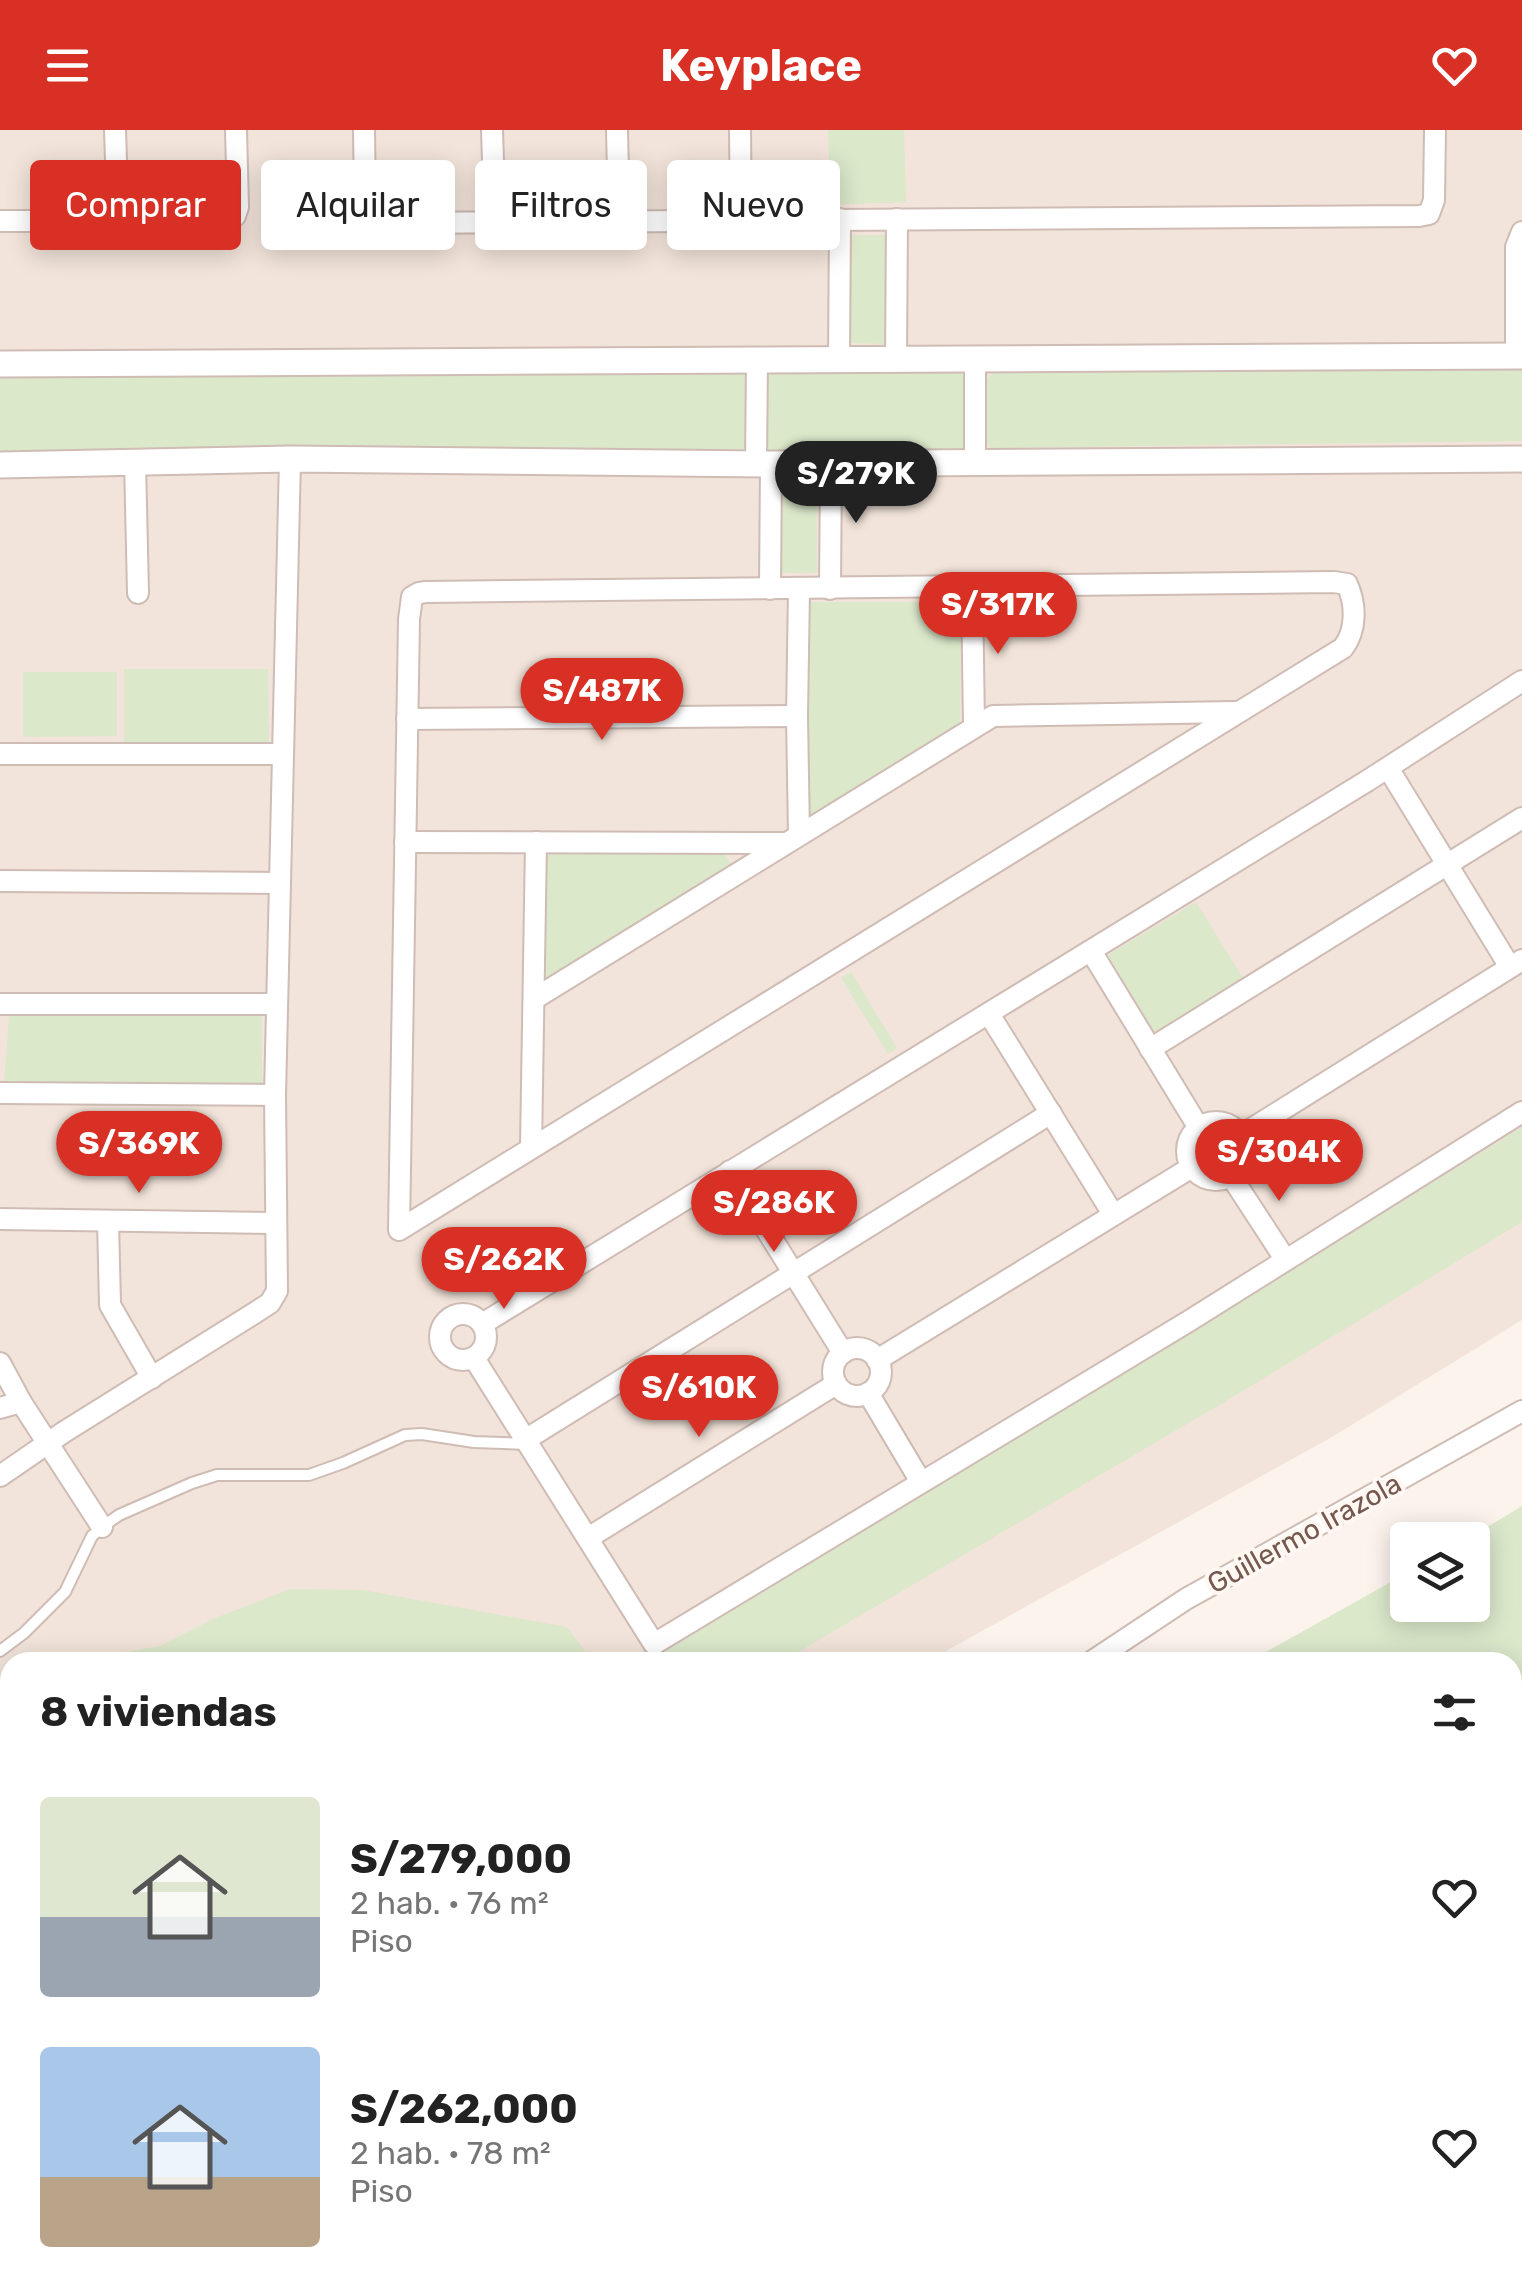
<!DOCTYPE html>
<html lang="es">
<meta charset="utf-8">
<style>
body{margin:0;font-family:Rubik,sans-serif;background:#f2f2f2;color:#222;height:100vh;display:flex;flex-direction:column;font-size:38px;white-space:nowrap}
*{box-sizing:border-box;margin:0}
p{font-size:32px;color:#767676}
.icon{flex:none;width:55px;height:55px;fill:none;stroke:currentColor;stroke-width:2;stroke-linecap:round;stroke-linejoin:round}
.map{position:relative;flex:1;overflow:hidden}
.details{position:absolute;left:0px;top:1522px;width:1522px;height:642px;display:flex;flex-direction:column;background:#fff;border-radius:30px 30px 0 0;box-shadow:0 5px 25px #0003}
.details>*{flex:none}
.hud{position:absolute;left:30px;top:30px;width:1000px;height:90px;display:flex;gap:20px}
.tools{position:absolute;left:1390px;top:1392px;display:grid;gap:20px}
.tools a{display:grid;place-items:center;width:100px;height:100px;border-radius:10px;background:#fff;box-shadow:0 5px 25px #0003;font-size:50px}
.price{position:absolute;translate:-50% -85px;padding:0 22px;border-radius:35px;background:#d93025;color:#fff;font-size:32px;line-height:65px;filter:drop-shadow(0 2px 5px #0008)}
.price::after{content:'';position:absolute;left:50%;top:60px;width:30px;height:22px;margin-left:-15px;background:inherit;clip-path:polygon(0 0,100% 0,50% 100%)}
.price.active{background:#222;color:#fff}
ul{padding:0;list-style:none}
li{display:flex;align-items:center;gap:30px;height:250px;padding:0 40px}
li span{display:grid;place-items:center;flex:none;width:280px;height:200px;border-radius:10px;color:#555}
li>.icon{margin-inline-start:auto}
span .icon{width:120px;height:120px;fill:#fffc;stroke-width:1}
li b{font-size:42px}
h2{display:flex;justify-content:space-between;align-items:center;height:120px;padding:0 40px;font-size:42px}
.chip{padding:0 35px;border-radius:10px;background:#fff;box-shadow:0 5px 25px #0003;font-size:35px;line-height:90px}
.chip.active{background:#d93025;color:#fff}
header{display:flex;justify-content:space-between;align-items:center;height:130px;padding:0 40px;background:#d93025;color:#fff;font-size:45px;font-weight:700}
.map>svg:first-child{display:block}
</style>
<header><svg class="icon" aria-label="menu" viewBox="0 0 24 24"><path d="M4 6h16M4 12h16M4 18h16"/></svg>Keyplace<svg class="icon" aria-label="heart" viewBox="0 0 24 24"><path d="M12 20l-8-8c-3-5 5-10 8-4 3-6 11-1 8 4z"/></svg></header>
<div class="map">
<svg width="1522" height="2163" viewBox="0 0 1522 2163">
<rect width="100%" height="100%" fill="#fbf3ec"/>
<!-- residential -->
<polygon fill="#f2e4da" points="0,0 1522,0 1522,1190 1332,1307 926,1532 10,1532 10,2155 55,2155 54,2163 0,2163"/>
<!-- green -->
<g fill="#dbe8ca">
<polygon points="828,0 904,0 906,72 830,75"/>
<polygon points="849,105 890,105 888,214 847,213"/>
<polygon points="1522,238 1522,311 990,318 983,309 986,249 996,241"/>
<polygon points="745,239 745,319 0,323 0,246"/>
<rect x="766" y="242" width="199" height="79"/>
<rect x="777" y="360" width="40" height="83"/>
<polygon points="808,472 961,472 960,594 809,689"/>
<polygon points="124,539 268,539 269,618 124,618"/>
<polygon points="23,542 117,542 117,606 23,607"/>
<polygon points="545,722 724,722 732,736 541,855"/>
<polygon points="1196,772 1246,853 1157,907 1108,825"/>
<polygon points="851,842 897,918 888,924 841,848"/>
<polygon points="262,884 262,956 4,953 9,885"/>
<polygon points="1522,997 1522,1092 1221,1274 781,1532 667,1532 661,1523 1176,1212"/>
<circle cx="1218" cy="1021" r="15"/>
<polygon points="1522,1376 1522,2163 1013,2163 1021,2155 1512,2155 1512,1532 1248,1532 1407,1443 1408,1475 1472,1475 1472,1410 1466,1410"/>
<polygon points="290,1459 363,1460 567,1497 593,1532 68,1532 160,1516 215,1488"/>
<polygon points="10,1550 10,2039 0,2041 0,1554"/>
<polygon points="651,2155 867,2155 873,2163 656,2163"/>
</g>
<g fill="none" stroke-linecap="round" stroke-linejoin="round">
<defs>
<g id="service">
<polyline points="0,1521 24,1503 65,1462 92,1406 102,1397 119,1385 192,1353 217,1345 309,1345 343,1333 405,1305 422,1304 474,1312 527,1314"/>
<polyline points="0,2074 10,2076"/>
</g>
<g id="minor">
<polyline points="115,0 118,91"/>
<polyline points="364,0 365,70 371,85 385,93 1419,86 1429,84 1434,70 1435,0"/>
<polyline points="492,0 495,91"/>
<polyline points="617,0 619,91"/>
<polyline points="740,0 741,90"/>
<polyline points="0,91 221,91 235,86 238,77 236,0"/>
<polyline points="1516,226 1516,117 1522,102"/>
<polyline points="975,228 975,332"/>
<polyline points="839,229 840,89"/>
<polyline points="896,229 897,89"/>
<polyline points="135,331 138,463"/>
<polyline points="756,334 757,229"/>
<path d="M1334,452L1347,454C1356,474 1357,500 1343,518L399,1100L409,489L412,467L419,463L426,462Z"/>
<polyline points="972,457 974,597"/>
<polyline points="770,459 771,334"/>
<polyline points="799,459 797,586 799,705"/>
<polyline points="830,459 831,333"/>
<polyline points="407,589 797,586"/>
<polyline points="0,624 283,624"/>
<polyline points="1388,638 1510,837"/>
<polyline points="405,712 783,713"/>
<polyline points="0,751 280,753"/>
<polyline points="1091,821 1199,998"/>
<polyline points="534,869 993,586 1236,582"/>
<polyline points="0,874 277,874"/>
<polyline points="989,884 1113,1084"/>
<polyline points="1150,919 1522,688"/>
<polyline points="0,963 275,965"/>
<circle cx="1216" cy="1021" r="29"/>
<polyline points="1240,1006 1522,830"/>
<polyline points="531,1017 536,712"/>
<polyline points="730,1041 843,1223"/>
<polyline points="1231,1046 1285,1129"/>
<polyline points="0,1089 276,1093"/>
<polyline points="108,1091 110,1175 152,1248"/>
<circle cx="463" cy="1207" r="23"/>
<polyline points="482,1194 1367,651 1522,551"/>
<circle cx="857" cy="1242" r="24"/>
<polyline points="474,1228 654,1514 1189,1191 1522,982"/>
<polyline points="877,1230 1192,1037"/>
<polyline points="0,1233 21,1272 102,1397"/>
<polyline points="868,1263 921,1352"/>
<polyline points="0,1278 21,1272"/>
<polyline points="525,1310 1051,983"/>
<polyline points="0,1346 64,1302 253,1184 270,1173 277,1161 275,965 290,329"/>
<polyline points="588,1408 836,1254"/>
<polyline points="1091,1532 1186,1469 1522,1281"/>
<polyline points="209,2163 215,2155"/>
</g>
<g id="tertiary">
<polyline points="0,234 1522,226"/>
<polyline points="0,335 290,329 771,334 1522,329"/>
</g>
</defs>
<!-- service casing -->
<use href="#service" stroke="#cfbcb4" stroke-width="14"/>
<!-- minor casing -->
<use href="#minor" stroke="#cfbcb4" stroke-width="24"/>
<!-- tertiary casing -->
<use href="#tertiary" stroke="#cfbcb4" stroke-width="29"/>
<!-- service -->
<use href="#service" stroke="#fff" stroke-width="10"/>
<!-- minor -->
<use href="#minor" stroke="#fff" stroke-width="20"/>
<!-- tertiary -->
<use href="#tertiary" stroke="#fff" stroke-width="25"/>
</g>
<g text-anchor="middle" stroke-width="8" stroke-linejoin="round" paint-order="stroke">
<!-- street labels -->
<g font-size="28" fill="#755850" stroke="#fef7f2">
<text transform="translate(1304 1403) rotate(-29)" y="10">Guillermo Irazola</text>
</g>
</g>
</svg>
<div class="tools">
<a><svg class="icon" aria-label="layers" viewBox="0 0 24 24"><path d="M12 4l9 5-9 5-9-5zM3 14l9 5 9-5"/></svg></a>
</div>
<b class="price active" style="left:856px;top:396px">S/279K</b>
<b class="price" style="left:998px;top:527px">S/317K</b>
<b class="price" style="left:602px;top:613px">S/487K</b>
<b class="price" style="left:139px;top:1066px">S/369K</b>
<b class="price" style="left:1279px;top:1074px">S/304K</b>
<b class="price" style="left:774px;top:1125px">S/286K</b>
<b class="price" style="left:504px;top:1182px">S/262K</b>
<b class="price" style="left:699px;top:1310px">S/610K</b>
<div class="hud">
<a class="chip active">Comprar</a>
<a class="chip">Alquilar</a>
<a class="chip">Filtros</a>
<a class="chip">Nuevo</a>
</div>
<section class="details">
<h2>8 viviendas<svg class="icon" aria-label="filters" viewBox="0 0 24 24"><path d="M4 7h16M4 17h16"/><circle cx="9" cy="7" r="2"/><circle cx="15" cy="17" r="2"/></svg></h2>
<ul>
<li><span style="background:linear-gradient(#dfe7d0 60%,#9aa5b1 0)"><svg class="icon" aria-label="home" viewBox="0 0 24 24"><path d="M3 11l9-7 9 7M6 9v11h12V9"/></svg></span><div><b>S/279,000</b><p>2 hab. · 76 m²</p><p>Piso</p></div><svg class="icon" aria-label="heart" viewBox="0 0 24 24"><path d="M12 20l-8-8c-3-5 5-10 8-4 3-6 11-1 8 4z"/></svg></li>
<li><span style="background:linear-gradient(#a9c7e8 65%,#b9a48a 0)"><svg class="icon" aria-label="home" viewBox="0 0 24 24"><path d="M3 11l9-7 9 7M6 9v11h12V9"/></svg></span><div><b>S/262,000</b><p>2 hab. · 78 m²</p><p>Piso</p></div><svg class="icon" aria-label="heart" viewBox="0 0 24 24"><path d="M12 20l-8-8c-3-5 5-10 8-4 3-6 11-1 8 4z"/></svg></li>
</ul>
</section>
</div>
